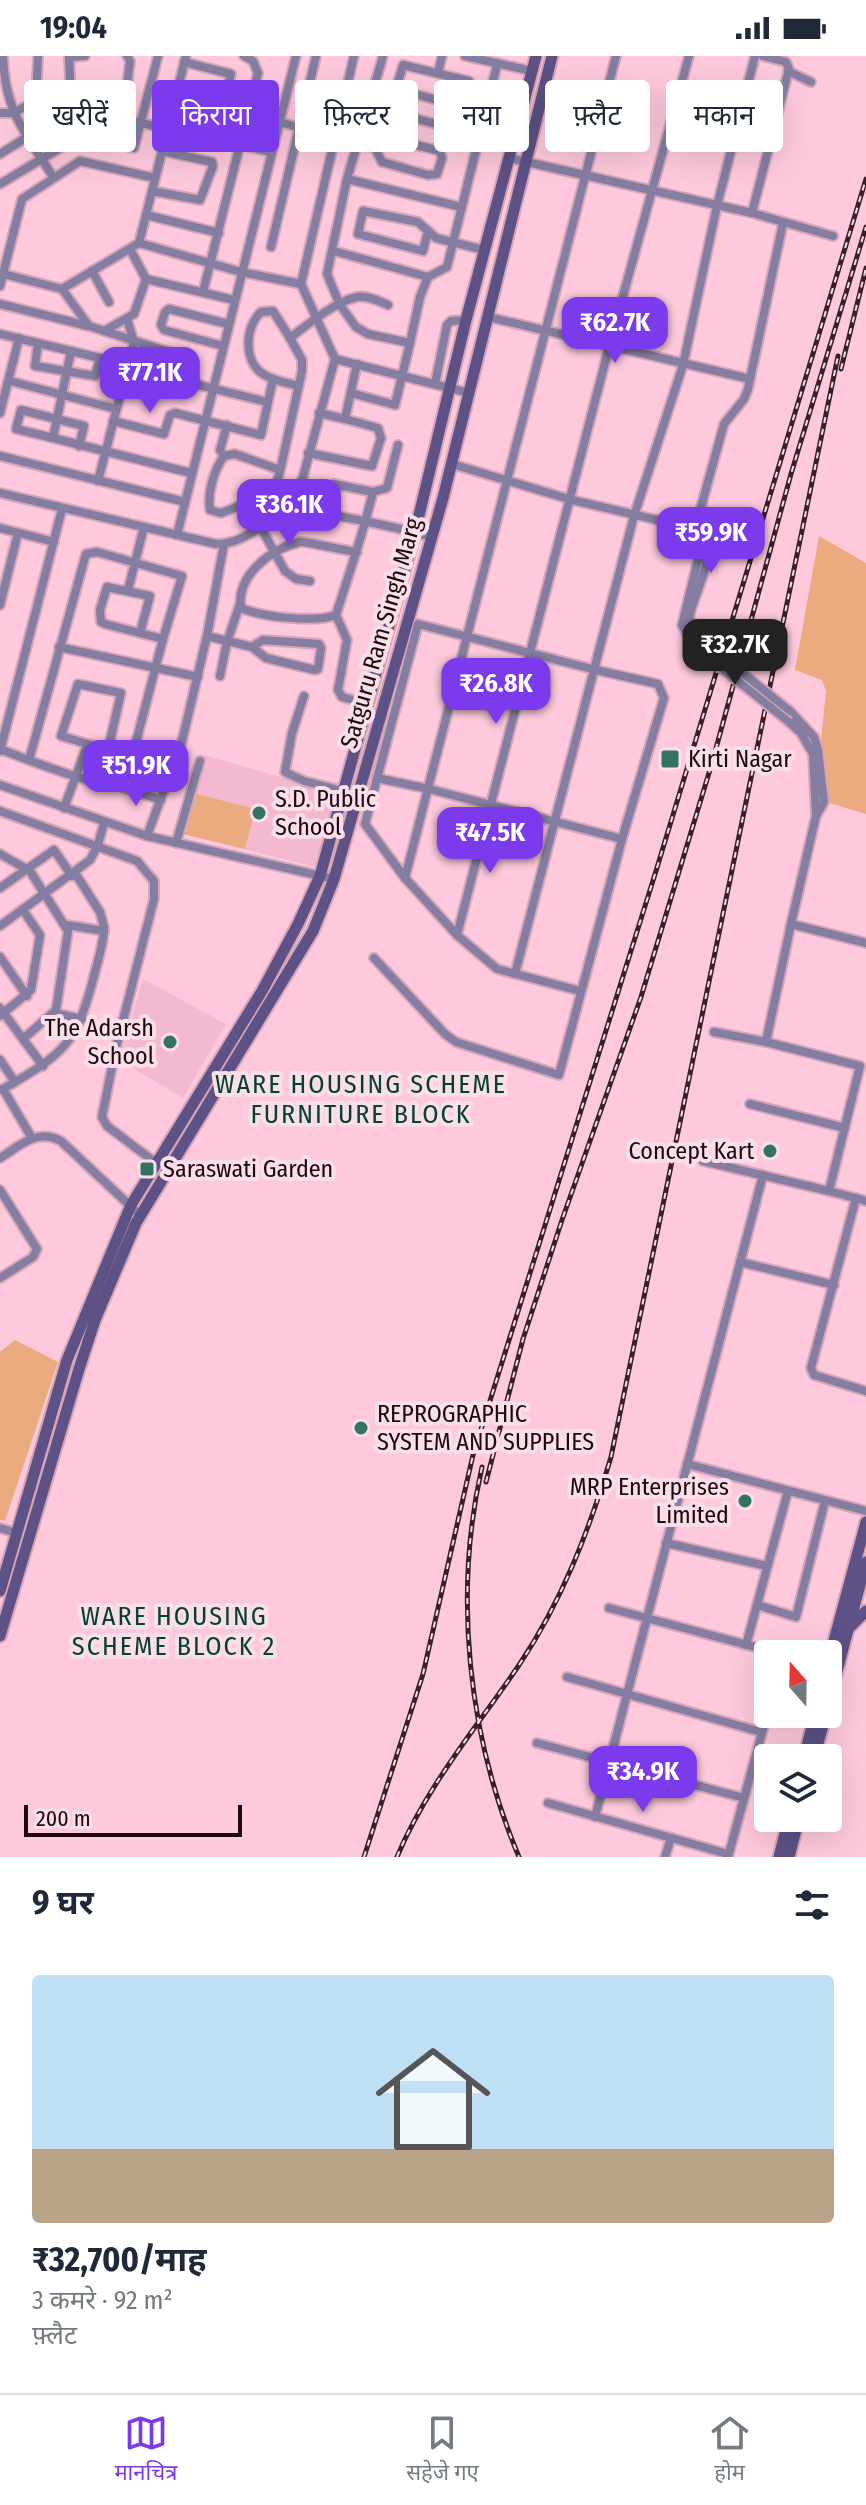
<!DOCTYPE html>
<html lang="hi">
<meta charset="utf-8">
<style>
body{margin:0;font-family:"Fira Sans Condensed","Noto Sans Devanagari",sans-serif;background:#f2f2f3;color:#1f2937;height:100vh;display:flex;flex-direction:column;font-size:30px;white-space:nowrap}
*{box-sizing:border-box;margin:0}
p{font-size:26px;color:#747a83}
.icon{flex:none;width:44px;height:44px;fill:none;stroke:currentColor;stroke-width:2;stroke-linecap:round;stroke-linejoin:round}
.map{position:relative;height:1801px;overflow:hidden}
.drawer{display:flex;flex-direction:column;background:#fff;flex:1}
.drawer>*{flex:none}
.top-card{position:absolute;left:24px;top:24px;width:818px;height:72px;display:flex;gap:16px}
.needle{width:52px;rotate:340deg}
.fabs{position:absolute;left:754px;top:1584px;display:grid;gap:16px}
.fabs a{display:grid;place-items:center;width:88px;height:88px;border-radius:8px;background:#fff;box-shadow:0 8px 32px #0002;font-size:40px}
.scale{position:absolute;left:24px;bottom:20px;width:218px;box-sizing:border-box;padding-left:8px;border:4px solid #1d0811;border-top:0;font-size:22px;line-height:28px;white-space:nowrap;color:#1d0811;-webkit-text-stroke:6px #fadfe9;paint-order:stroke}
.price{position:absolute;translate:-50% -68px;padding:0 18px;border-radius:16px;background:#7c3aed;color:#fff;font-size:26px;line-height:52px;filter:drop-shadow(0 2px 4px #0008)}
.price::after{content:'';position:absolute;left:50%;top:48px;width:24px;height:18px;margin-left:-12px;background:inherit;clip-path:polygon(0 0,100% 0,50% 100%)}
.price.current{background:#222;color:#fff}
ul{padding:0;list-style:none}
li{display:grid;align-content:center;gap:16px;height:424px;padding:0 32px}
li span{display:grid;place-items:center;height:248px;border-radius:8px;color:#555}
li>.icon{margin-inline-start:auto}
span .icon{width:144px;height:144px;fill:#fffc;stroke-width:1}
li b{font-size:34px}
h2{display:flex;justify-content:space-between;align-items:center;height:96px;padding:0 32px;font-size:34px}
.chip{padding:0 28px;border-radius:8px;background:#fff;box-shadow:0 8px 32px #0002;font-size:28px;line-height:72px}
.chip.current{background:#7c3aed;color:#fff}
.status{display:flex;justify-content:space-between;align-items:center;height:56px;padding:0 40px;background:#fff;direction:ltr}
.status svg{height:22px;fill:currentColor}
.dock{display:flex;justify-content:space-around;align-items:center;height:112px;border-top:2px solid #e0e1e3;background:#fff;font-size:22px;color:#747a83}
.dock a{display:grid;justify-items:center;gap:4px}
.dock .current{color:#7c3aed}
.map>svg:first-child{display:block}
</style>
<div class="status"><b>19:04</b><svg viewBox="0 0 49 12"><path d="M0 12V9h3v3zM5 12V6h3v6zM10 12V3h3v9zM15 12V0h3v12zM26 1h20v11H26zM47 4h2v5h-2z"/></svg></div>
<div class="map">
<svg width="866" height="1801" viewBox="0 0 866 1801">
<rect width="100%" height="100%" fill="#fec9dd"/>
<!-- built -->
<g fill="#f4b9d0">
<polygon points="204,699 336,737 315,811 183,778"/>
<polygon points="143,923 226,968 183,1042 119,1004"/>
</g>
<!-- green -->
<g fill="#ecaa7f">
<polygon points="819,480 866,507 866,758 826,746 821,685 826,635 822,624 795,614"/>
<polygon points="193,737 255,753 245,793 183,778"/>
<polygon points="15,1284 58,1306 5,1465 0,1464 0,1296"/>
</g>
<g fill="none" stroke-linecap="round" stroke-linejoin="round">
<defs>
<g id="street">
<path d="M3,0C5,57 25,75 53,121"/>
<polyline points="69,0 71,45 74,52 271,96"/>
<polyline points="383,0 347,123 327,218 340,249 356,271 368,278 410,287 420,241 428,221"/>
<polyline points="465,0 532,15"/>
<polyline points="69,1 85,0"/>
<polygon points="403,9 469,25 464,47 459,50 396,33"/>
<polyline points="788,15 811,26"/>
<polyline points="438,17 442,0"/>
<polyline points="174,46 221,57 231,18 184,6"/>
<polyline points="368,50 478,79"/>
<polyline points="0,57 13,57 36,45 38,0"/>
<polyline points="123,62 130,5 127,0"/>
<polyline points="279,66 375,92 382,106 428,119 437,118 442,102 440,95 388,82 375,92"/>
<polyline points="0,98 74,52"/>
<polyline points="509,102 752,157 789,13 786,6 763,0"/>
<polyline points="347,123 461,151"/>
<polyline points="0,128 80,80 134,92 158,0"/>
<polyline points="152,135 200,144 213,110 212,106 162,95"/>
<polyline points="752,157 833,180"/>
<polyline points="146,159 219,177"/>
<polyline points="428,175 423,195 358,178 363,155 418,166 436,182 484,194"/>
<polyline points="139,187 241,216 301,228 335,303 294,454"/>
<polyline points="271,191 316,0"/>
<polyline points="130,193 146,223"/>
<polyline points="334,195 428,221 447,211 497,9"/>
<polyline points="92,215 109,246"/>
<polyline points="0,217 62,233 139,187 186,0"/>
<polyline points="301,228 354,0"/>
<polyline points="0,230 22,143 80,105 155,122"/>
<polyline points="62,233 89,270 185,301 186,305 182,319 187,326 267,346"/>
<polyline points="203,236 258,17 253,5 244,0"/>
<polyline points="0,248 88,270"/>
<polyline points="488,261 750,323"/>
<polyline points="104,275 134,258 146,223 234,244"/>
<path d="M0,278C33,286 67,294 100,302L95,320L35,310L38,287"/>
<path d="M290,282L273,255L261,256C245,271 243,305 263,318C273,325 288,327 299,330"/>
<polyline points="223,290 164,274 161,269 165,256 169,253 228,268"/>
<polyline points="71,295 53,382 191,417"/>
<polyline points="335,303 469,337"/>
<polyline points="10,325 116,353"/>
<polyline points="435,328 447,269 451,265 466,264"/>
<polyline points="351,337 395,349 410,287"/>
<polyline points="0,357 19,282"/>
<polyline points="319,357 345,363"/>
<polyline points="113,365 164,378 170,359 175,357 261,379 273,323"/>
<polyline points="53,382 16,373 21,354 84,370 79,390"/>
<polyline points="308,397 372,410 381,382 378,372 345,363 357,308"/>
<polyline points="0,400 185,446"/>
<polyline points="224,400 220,394 227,369"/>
<path d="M452,408L572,444L700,474C720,497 694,536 689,562L700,583"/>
<polyline points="98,425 134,286 127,263"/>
<path d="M0,437L216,488C245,488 265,465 290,456C305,450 411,475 432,481"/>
<path d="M247,447L221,457L210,454C207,437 214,414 224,400L235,398L280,414"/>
<polyline points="324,459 334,428 373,436"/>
<polyline points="0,472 54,486"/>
<polyline points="690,477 701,492 682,569 694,590"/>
<polyline points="177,479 296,0"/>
<polyline points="693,480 724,368 744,343 748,333 783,167"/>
<path d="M357,496C346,495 305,485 300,486C270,493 236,520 241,552C262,561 315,567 336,559C349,518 363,478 373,436L387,432L398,389"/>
<path d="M310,525L296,523L285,515L247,447L277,426L281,411L302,315V304L290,282C307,269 336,245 357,241C367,239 379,245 388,249"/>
<polyline points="128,534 144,471"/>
<polyline points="0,549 18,477"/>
<polyline points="336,559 347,584 338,634 342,641 367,648"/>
<polyline points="140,577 150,540 107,531 100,554 101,566 105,568 163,583"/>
<polyline points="207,580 252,591 266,602 315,614 318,613 321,592 319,588 263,584 252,591"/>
<polyline points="59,591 198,621"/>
<polyline points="220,620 227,586 240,548"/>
<polygon points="78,628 121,637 108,694 61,680"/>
<polyline points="304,640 292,677 285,716 304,725 343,735"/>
<polyline points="790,655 814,681 818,694 824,746 816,760 791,868 866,887"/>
<polyline points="789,666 801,677 813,698 816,759"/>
<path d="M0,693C21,701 109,737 125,728L163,583L182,520L97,496L86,498L29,704"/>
<polyline points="0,695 62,453"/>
<polyline points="377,722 429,733 622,783"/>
<polyline points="0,729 147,780 334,823"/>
<polyline points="122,731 161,744"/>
<polyline points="64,752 87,690"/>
<polyline points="0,755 137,805 154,825 154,843 115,996 102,1061 107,1070 156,1107"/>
<polyline points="147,780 182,685 207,580 224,488"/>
<polyline points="176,787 200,705"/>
<polyline points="0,798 30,815 68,875 56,954 23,983"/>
<polyline points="405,822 616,0"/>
<polyline points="0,832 54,794 72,820"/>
<polyline points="67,869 104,875"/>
<polyline points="0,870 90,804 98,789 104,767"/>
<polyline points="457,879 609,291 689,0"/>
<polyline points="0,901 27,940"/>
<polyline points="374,902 445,978 456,986 559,1019 622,783 664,642 658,628 596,614 418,568 365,768 405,822 457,879 497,913 580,935"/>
<polyline points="515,918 634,460 683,309 717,150 755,0"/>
<polyline points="0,952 43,1010"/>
<polyline points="54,957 82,963"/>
<polyline points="0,960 31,934 40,879 23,854"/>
<polyline points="714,976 766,986 791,868"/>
<polyline points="0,1004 15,1026 3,1033"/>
<path d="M15,1026C70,994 78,980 94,920C98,904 104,887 104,871L100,856L75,817"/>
<polyline points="0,1034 3,1033 32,1082"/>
<polyline points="750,1048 845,1072"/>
<path d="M0,1102C21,1089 37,1072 61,1085L140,1159"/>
<polyline points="703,1105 829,1135 860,1010 766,986"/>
<polyline points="0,1134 37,1193 33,1201 0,1222"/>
<polyline points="829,1135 866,1145"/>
<polyline points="856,1142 811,1312 814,1319 866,1335"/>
<polyline points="740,1206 834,1229"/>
<polyline points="687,1408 866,1455"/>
<polyline points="788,1435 757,1549 796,1561 825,1445"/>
<polyline points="0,1472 17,1477"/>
<polyline points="666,1487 767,1510"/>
<polyline points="609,1552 781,1598"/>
<polyline points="746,1589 757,1549"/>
<polyline points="567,1621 761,1676"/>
<polyline points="537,1687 744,1742"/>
<polyline points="548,1747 728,1798"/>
<polyline points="595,1761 763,1119"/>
<polyline points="665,1801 671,1782"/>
<polyline points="728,1801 768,1655"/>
</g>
<g id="secondary">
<polyline points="0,1535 67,1304 131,1149 262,935 298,868 320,820 415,476 466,264 536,0"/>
<polyline points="849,1572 866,1555"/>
<polyline points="0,1580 79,1313 95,1264 136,1167 313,875 334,823 443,442 552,0"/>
<polyline points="828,1607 866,1466"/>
<polyline points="828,1649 866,1506"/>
<polyline points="804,1702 815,1658"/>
<polyline points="814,1702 826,1658"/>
<polyline points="779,1801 789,1762"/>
<polyline points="789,1801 799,1762"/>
</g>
</defs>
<!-- street casing -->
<use href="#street" stroke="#d6a6b8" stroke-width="12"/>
<!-- secondary casing -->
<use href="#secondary" stroke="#d6a6b8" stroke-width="15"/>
<!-- street -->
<use href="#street" stroke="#857ea2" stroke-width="8"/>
<!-- secondary -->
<use href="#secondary" stroke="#5d5185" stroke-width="11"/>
<defs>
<g id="rail">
<polyline points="841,313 866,212"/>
<path d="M482,1411C453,1539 468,1680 519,1801"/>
<polyline points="486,1426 523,1283 562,1164 641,941 712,707 791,418 866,171"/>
<polyline points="364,1801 423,1618 473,1399 656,815 866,123"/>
<path d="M397,1801C426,1731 477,1671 519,1609C562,1545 589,1475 611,1401L838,300"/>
</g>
</defs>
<!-- rail casing -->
<use href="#rail" stroke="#381f2a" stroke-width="5"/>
<!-- rail -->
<use href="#rail" stroke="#fadfe9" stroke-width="2" stroke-dasharray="6" stroke-linecap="butt"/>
<defs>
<g id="street-bridge">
<polyline points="700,583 790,655"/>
<polyline points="694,590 789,666"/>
</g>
</defs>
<!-- street-bridge casing -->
<use href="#street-bridge" stroke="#d6a6b8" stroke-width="12" stroke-linecap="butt"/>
<!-- street-bridge -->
<use href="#street-bridge" stroke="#857ea2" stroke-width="8"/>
</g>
<!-- markers -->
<g fill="#337363" stroke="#fadfe9" stroke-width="3">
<rect x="660" y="693" width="20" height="20" rx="4"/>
<circle cx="259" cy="757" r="8"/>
<circle cx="170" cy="986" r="8"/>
<circle cx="770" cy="1095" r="8"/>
<rect x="139" y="1105" width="16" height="16" rx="4"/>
<circle cx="361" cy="1372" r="8"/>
<circle cx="745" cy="1445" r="8"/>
</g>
<g text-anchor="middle" stroke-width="8" stroke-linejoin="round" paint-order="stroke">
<!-- street labels -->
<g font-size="24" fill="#1d0811" stroke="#fadfe9">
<text transform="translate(381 577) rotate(-74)" y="8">Satguru Ram Singh Marg</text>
</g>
<!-- poi labels -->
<g font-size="24" fill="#1d0811" stroke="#fadfe9" text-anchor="start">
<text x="688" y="711">Kirti Nagar</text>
<text x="275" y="751">S.D. Public<tspan x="275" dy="28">School</tspan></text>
<text x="154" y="980" text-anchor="end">The Adarsh<tspan x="154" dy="28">School</tspan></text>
<text x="754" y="1103" text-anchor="end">Concept Kart</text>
<text x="163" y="1121">Saraswati Garden</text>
<text x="377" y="1366">REPROGRAPHIC<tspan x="377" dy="28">SYSTEM AND SUPPLIES</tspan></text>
<text x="729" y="1439" text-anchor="end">MRP Enterprises<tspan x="729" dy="28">Limited</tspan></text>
</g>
<!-- neighbourhood labels -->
<g font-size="26" letter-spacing="2" fill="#064034" stroke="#fadfe9">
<text x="361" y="1037">WARE HOUSING SCHEME<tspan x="361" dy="30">FURNITURE BLOCK</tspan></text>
<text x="174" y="1569">WARE HOUSING<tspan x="174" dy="30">SCHEME BLOCK 2</tspan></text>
</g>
</g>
</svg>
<div class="fabs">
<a><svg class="needle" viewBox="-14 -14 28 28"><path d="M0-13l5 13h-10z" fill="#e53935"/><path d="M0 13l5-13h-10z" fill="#747a83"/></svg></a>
<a><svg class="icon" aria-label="layers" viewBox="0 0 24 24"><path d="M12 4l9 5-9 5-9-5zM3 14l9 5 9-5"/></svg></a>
</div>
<div class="scale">200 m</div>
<b class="price" style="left:615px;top:309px">₹62.7K</b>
<b class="price" style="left:150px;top:359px">₹77.1K</b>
<b class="price" style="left:289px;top:491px">₹36.1K</b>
<b class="price" style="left:711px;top:519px">₹59.9K</b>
<b class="price current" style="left:735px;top:631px">₹32.7K</b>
<b class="price" style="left:496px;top:670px">₹26.8K</b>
<b class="price" style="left:136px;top:752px">₹51.9K</b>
<b class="price" style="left:490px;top:819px">₹47.5K</b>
<b class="price" style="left:643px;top:1758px">₹34.9K</b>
<div class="top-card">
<a class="chip">खरीदें</a>
<a class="chip current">किराया</a>
<a class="chip">फ़िल्टर</a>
<a class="chip">नया</a>
<a class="chip">फ़्लैट</a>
<a class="chip">मकान</a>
</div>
</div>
<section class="drawer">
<h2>9 घर<svg class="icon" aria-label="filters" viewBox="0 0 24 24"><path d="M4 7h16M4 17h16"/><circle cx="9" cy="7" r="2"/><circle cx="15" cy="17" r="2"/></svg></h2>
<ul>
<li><span style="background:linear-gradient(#bfe0f5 70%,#b9a48a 0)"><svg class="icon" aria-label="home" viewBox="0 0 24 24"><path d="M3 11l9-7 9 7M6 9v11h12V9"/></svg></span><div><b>₹32,700/माह</b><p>3 कमरे · 92 m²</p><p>फ़्लैट</p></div></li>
</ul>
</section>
<nav class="dock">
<a class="current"><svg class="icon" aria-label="map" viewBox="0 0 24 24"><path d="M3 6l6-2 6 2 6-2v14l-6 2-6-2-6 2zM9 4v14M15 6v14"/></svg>मानचित्र</a>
<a><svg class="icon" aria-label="saved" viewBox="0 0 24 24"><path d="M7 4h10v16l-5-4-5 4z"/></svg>सहेजे गए</a>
<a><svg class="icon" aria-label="home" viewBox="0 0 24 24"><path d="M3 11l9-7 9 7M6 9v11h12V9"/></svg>होम</a>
</nav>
